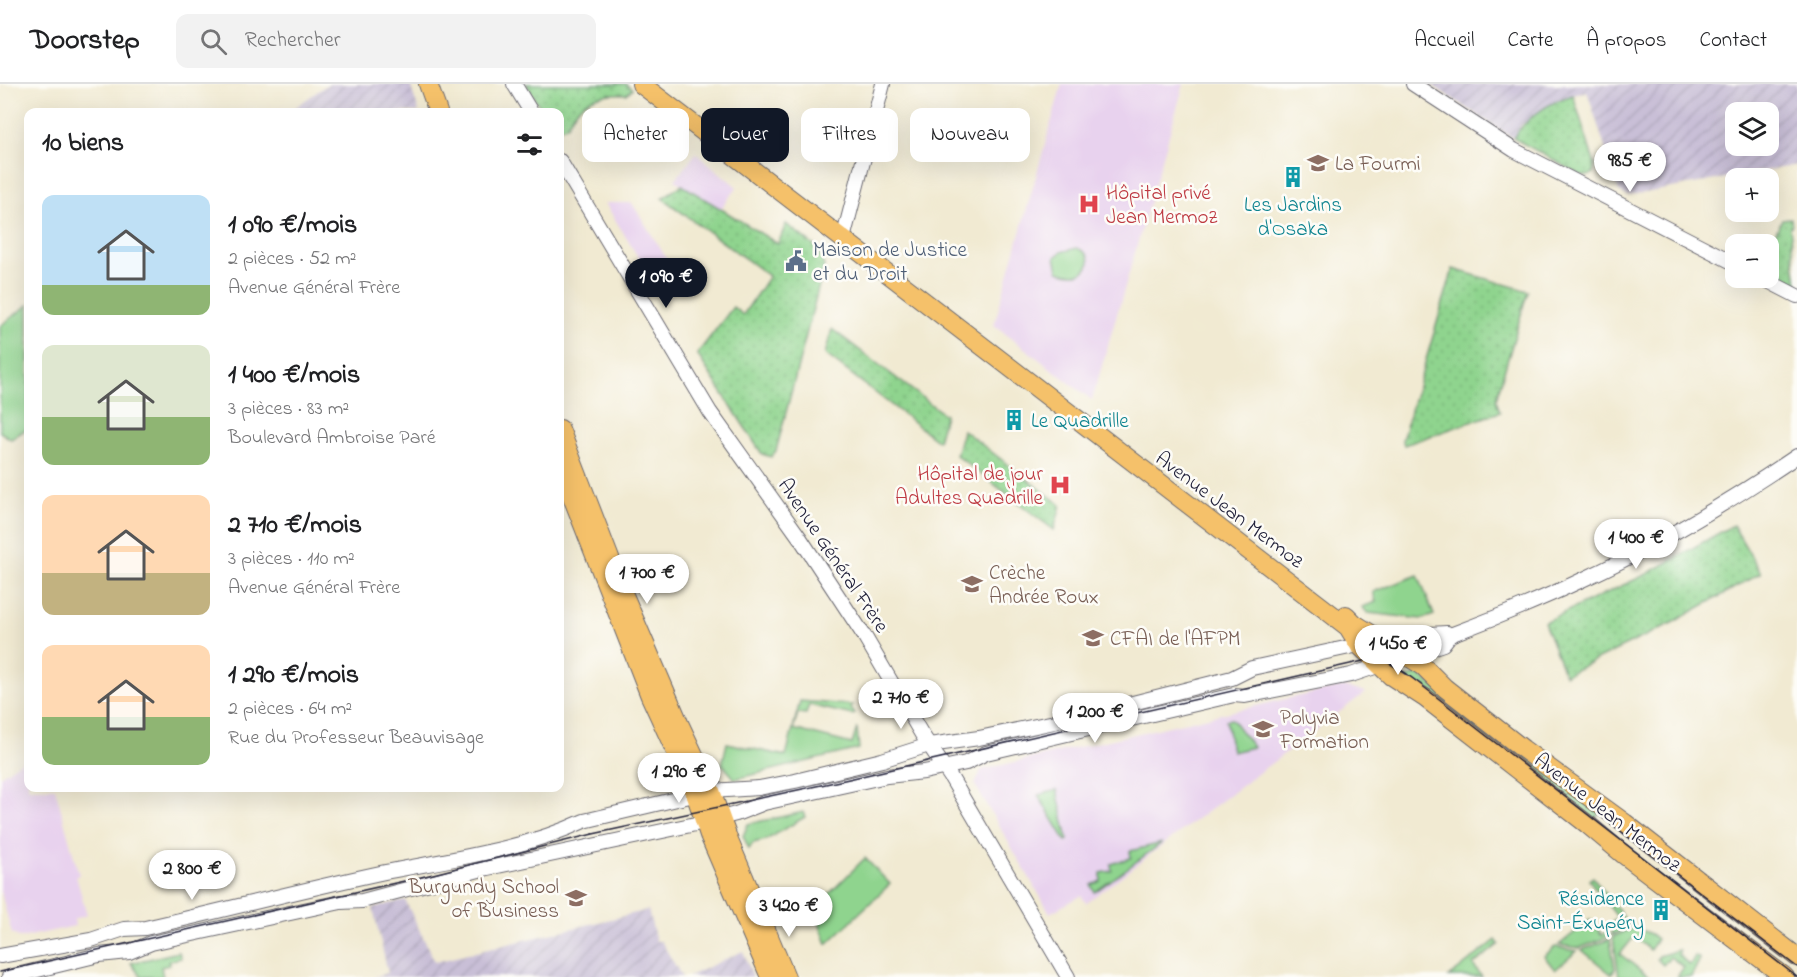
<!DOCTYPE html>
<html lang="fr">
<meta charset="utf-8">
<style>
body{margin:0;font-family:"Indie Flower",sans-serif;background:#f2f2f2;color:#202124;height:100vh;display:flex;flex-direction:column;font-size:22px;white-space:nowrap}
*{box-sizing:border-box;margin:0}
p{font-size:20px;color:#757577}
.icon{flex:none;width:33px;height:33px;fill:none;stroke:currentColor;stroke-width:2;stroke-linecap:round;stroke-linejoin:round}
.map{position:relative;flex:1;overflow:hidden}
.details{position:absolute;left:24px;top:24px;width:540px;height:684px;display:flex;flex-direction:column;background:#fff;border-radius:12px;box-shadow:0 6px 24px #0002}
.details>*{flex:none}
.guide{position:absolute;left:582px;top:24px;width:570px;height:54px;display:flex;gap:12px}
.controls{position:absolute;left:1725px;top:18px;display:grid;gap:12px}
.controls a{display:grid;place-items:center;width:54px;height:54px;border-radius:12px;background:#fff;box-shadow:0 6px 24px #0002;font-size:30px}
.price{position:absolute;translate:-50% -51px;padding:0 14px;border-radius:21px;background:#fff;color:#222;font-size:20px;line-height:39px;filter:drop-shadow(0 2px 3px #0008)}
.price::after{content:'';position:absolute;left:50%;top:36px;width:18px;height:14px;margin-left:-9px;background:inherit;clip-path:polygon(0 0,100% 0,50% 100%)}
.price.current{background:#111827;color:#fff}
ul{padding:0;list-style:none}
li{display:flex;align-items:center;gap:18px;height:150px;padding:0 18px}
li span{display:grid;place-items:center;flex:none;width:168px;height:120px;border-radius:12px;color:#555}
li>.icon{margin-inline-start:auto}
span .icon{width:72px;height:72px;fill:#fffc;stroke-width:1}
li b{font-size:26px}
h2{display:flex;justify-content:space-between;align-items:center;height:72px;padding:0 18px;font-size:26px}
.pill{padding:0 21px;border-radius:12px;background:#fff;box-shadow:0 6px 24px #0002;font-size:21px;line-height:54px}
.pill.current{background:#111827;color:#fff}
header{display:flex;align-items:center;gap:36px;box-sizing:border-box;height:84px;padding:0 30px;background:#fff;border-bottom:2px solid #e0e0e0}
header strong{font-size:28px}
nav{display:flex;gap:33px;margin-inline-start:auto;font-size:21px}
.search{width:420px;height:54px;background:#f2f2f2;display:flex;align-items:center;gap:15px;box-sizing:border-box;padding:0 21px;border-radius:12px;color:#757577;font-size:22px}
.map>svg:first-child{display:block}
</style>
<header>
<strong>Doorstep</strong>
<div class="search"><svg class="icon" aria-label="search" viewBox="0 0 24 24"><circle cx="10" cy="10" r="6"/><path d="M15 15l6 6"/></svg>Rechercher</div>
<nav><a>Accueil</a><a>Carte</a><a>À propos</a><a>Contact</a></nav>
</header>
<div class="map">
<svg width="1797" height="893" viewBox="0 0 1797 893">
<defs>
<pattern id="industrial-furrows" width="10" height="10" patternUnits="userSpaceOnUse" patternTransform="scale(1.5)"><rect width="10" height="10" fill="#c9bfd7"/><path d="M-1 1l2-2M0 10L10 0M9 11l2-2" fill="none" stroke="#aca4b9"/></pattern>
<pattern id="park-dots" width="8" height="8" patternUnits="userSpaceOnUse" patternTransform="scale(1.5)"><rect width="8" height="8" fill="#8fd48e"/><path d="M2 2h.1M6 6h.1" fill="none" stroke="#7bb67b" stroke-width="1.8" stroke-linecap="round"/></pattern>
</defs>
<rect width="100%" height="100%" fill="#fdfcf7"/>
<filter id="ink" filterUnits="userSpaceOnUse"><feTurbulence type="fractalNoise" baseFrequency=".0167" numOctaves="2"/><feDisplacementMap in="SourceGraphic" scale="12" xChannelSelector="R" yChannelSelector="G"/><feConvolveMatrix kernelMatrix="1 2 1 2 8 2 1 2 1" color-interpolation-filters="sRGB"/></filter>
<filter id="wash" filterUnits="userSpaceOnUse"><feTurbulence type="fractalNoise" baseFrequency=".008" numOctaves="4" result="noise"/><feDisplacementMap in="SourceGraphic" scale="24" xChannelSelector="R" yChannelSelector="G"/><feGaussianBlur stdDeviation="1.35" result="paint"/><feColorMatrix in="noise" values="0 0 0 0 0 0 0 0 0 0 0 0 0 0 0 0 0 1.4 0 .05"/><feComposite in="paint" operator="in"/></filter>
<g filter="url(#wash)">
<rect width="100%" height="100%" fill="#f1ead2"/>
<!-- built -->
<g fill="#e8d2ee">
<polygon points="1062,0 1184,0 1092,316 994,241"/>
<polygon points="696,69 737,103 720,126 675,96"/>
<polygon points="605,119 632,119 675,188 660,209"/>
<polygon points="1343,603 1366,608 1086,819 1081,812 1050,829 975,701 981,686 1290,614"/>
<polygon points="28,673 28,704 55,704 79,791 76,792 87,831 74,835 75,842 21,854 12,850 0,805 0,692"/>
</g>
<!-- industrial -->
<g fill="url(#industrial-furrows)" fill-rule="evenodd">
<polygon points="328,0 410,0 419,28 289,28"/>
<path d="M1430,0H1797V81L1628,112L1619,108L1587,7L1557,16L1521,41L1513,54ZM1736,28H1768V62H1736Z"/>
<polygon points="405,816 435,878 648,826 656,857 661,857 682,893 374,893 388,889 373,824"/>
<polygon points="743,867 753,893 687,893"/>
</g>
<!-- grass -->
<g fill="#8fd48e" stroke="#587b64" stroke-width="1.5">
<path d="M1077,164C1087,168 1091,173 1088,183C1080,193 1070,191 1058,187L1055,173L1061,168Z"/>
<polygon points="28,221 28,344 11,355 0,348 0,242"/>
<polygon points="1418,491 1434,531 1422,535 1368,529 1362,523 1376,518 1373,508"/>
<polygon points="1417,590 1600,728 1592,738 1405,595"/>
<polygon points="800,617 853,621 850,623 855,630 852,631 809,621 806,630 798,629 793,645 852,660 857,644 859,665 735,695 722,680 727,659 786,672"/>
<polygon points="1232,635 1253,663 1232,668 1226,636"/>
<polygon points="1057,706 1068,756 1066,757 1038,711"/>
<polygon points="803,728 805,733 766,756 753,759 749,765 743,752 748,740"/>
<polygon points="1162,759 1095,808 1091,801 1101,797 1101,789 1112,787 1111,780 1131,774 1130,767"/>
<polygon points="865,774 890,800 827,860 814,825"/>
<polygon points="1593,793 1630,842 1612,851 1611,844 1615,841 1612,838 1618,834 1589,796"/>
<polygon points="1590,836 1602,851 1606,848 1610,852 1580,864 1559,861"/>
<path d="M1630,845C1639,845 1650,848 1657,855L1650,866L1634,853L1620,870L1649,893H1619L1613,853Z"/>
<polygon points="1610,855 1615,885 1611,890 1582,866"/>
<polygon points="1496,856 1499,860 1473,881 1482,893 1449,893"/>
<polygon points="1555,863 1577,867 1555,886 1544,872"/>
<polygon points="1678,866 1680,866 1678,871 1690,881 1695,872 1700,875 1691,893 1677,893 1684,883 1670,873 1663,881 1657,875 1659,872"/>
<polygon points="179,868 181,874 169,877 169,881 161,883 163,893 141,893 131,879"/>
</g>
<!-- park -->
<g fill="url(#park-dots)" stroke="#587b64" stroke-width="1.5">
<path d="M526,0H626L632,5L627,10C600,8 578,15 567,42L560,44V28H543Z"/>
<path d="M1573,11L1595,81L1593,89L1589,92L1581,91L1513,54C1526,34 1549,18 1573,11Z"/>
<polygon points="682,101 778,160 786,140 817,164 824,182 776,367 771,373 762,370 697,270 733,223 743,231 769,192 662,114"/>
<polygon points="1791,134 1792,142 1790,143 1797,201 1769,186 1769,163 1782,135"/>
<polygon points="1453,185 1528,207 1496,315 1500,328 1404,361 1402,356"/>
<polygon points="832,245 945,331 938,357 825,270"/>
<polygon points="963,346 1061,421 1054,446 956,371"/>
<polygon points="1733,441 1761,489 1672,539 1565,591 1544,538 1647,490"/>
</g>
</g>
<g filter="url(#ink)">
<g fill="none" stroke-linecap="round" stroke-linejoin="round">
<defs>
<g id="minor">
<polyline points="514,0 531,28"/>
<polyline points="1413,0 1514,66 1736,180"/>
<polyline points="560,77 710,328 800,454 865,553 921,649 950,692 1068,893"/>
<polyline points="843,155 883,0"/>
<polyline points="1762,194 1797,212"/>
<path d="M0,872L91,856L124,845L145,844C225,826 305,805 385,788C451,775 522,766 584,737L711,707L759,704L795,697L882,676L929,661L979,654L1069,635L1232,594L1252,584L1359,561H1387L1429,550L1447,549L1450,551C1495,534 1540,516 1584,495C1658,461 1729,418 1797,372"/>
<polyline points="9,893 99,871 129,868 151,859 341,818 362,817 479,786 705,738 736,730 764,719 887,692 924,688 966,679 986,669 1234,611 1245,612 1351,591 1443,560 1450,551"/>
</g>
<g id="major">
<polyline points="428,0 438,28"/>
<polyline points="641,0 1348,543 1359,561 1391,592 1425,614 1587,740 1623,770 1785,893"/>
<polyline points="560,345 624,511 679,639 711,707 729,757 786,893"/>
<polyline points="560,382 650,612 696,712 709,751 770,893"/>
<polyline points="1346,531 1355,540 1423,582 1445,604 1523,665 1625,739 1797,873"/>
</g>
</defs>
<!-- minor casing -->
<use href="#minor" stroke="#6a6870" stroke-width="16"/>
<!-- major casing -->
<use href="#major" stroke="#6a6870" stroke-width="20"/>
<!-- minor -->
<use href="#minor" stroke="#fff" stroke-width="14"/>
<!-- major -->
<use href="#major" stroke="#f5c16b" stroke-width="18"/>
<!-- tram -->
<g stroke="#22223b" stroke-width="1.5">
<polyline points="1600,731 1797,883"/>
<polyline points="0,888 413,795 593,750 849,695 1372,575 1386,577 1407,590 1797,893"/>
</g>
</g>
</g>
<!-- icons -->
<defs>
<symbol id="school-bare" viewBox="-9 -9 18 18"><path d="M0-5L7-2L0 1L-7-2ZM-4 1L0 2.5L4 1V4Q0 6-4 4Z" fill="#8d6e63" stroke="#fdfcf7" stroke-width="2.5" paint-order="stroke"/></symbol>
<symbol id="building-bare" viewBox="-9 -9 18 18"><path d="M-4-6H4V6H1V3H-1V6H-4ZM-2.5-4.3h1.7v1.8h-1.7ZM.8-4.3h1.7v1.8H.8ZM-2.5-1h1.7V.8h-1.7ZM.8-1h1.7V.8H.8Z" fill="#0f9aa8" stroke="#fdfcf7" stroke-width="2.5" paint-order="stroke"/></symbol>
<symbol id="hospital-bare" viewBox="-9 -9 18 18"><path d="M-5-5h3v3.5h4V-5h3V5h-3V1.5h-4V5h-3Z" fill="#e0444e" stroke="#fdfcf7" stroke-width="2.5" paint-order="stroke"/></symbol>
<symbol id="civic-bare" viewBox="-9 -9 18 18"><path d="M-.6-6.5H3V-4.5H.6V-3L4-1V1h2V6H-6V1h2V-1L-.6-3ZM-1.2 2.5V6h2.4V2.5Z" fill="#5c6f8a" stroke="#fdfcf7" stroke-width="2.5" paint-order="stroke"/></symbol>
<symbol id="university-bare" viewBox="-9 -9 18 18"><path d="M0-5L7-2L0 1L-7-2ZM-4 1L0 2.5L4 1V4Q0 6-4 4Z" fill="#8d6e63" stroke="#fdfcf7" stroke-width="2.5" paint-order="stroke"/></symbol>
</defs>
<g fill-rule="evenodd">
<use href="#school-bare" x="1303" y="64" width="30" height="30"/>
<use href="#building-bare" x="1278" y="78" width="30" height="30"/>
<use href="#hospital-bare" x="1074" y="105" width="30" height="30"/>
<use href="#civic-bare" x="781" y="162" width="30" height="30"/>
<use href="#building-bare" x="999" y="321" width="30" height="30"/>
<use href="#hospital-bare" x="1045" y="386" width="30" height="30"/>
<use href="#school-bare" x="957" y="485" width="30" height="30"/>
<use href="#university-bare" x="1078" y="539" width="30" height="30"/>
<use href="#university-bare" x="1248" y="630" width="30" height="30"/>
<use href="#university-bare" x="561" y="799" width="30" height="30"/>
<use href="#building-bare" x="1646" y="811" width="30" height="30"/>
</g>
<g text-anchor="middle" stroke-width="5" stroke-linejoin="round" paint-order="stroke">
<!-- education labels -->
<g font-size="21" fill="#785e54" stroke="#fdfcf7" text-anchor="start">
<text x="1335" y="86">La Fourmi</text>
<text x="989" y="495">Crèche<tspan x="989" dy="24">Andrée Roux</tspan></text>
<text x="1110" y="561">CFAI de l'AFPM</text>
<text x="1280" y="640">Polyvia<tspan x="1280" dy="24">Formation</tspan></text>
<text x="559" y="809" text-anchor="end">Burgundy School<tspan x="559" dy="24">of Business</tspan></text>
</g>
<!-- health labels -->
<g font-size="21" fill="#be3a42" stroke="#fdfcf7" text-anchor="start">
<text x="1106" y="115">Hôpital privé<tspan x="1106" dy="24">Jean Mermoz</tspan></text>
<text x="1043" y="396" text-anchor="end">Hôpital de jour<tspan x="1043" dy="24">Adultes Quadrille</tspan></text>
</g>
<!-- culture labels -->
<g font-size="21" fill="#0d838f" stroke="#fdfcf7">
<text x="1293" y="127">Les Jardins<tspan x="1293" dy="24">d'Osaka</tspan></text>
<text x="1031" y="343" text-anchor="start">Le Quadrille</text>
<text x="1644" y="821" text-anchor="end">Résidence<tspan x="1644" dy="24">Saint-Éxupéry</tspan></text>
</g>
<!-- service labels -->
<g font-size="21" fill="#4e5e75" stroke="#fdfcf7" text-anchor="start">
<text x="813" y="172">Maison de Justice<tspan x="813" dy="24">et du Droit</tspan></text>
</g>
<!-- street labels -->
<g font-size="21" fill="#22223b" stroke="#fdfcf7">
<text transform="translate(1230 425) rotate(37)" y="7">Avenue Jean Mermoz</text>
<text transform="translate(834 471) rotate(56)" y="7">Avenue Général Frère</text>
<text transform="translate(1608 728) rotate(38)" y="7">Avenue Jean Mermoz</text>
</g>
</g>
</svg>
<div class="controls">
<a><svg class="icon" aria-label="layers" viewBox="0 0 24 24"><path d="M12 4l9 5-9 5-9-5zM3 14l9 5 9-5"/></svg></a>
<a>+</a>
<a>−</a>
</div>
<b class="price" style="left:1630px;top:109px">985 €</b>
<b class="price current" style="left:666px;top:225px">1 090 €</b>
<b class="price" style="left:1636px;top:486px">1 400 €</b>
<b class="price" style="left:647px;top:521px">1 700 €</b>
<b class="price" style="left:1398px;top:592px">1 450 €</b>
<b class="price" style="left:901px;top:646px">2 710 €</b>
<b class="price" style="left:1095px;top:660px">1 200 €</b>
<b class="price" style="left:679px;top:720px">1 290 €</b>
<b class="price" style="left:192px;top:817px">2 800 €</b>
<b class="price" style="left:789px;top:854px">3 420 €</b>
<div class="guide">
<a class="pill">Acheter</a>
<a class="pill current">Louer</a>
<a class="pill">Filtres</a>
<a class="pill">Nouveau</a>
</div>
<section class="details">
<h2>10 biens<svg class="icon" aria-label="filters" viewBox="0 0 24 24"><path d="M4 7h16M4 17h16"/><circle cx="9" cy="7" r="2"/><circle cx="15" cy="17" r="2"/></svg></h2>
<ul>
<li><span style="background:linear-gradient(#bfe0f5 75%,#8fb573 0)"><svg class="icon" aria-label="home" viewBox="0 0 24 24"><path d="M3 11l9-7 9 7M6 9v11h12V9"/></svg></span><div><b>1 090 €/mois</b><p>2 pièces · 52 m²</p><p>Avenue Général Frère</p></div></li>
<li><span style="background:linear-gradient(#dfe7d0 60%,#8fb573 0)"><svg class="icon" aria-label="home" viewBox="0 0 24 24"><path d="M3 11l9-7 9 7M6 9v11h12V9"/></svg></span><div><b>1 400 €/mois</b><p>3 pièces · 83 m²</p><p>Boulevard Ambroise Paré</p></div></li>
<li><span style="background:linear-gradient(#ffd9b3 65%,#c2b280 0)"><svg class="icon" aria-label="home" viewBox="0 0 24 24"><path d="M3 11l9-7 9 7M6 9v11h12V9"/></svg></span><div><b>2 710 €/mois</b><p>3 pièces · 110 m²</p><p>Avenue Général Frère</p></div></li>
<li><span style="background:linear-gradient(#ffd9b3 60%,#8fb573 0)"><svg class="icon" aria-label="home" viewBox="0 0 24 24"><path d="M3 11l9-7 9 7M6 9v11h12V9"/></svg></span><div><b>1 290 €/mois</b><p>2 pièces · 64 m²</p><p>Rue du Professeur Beauvisage</p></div></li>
</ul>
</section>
</div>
